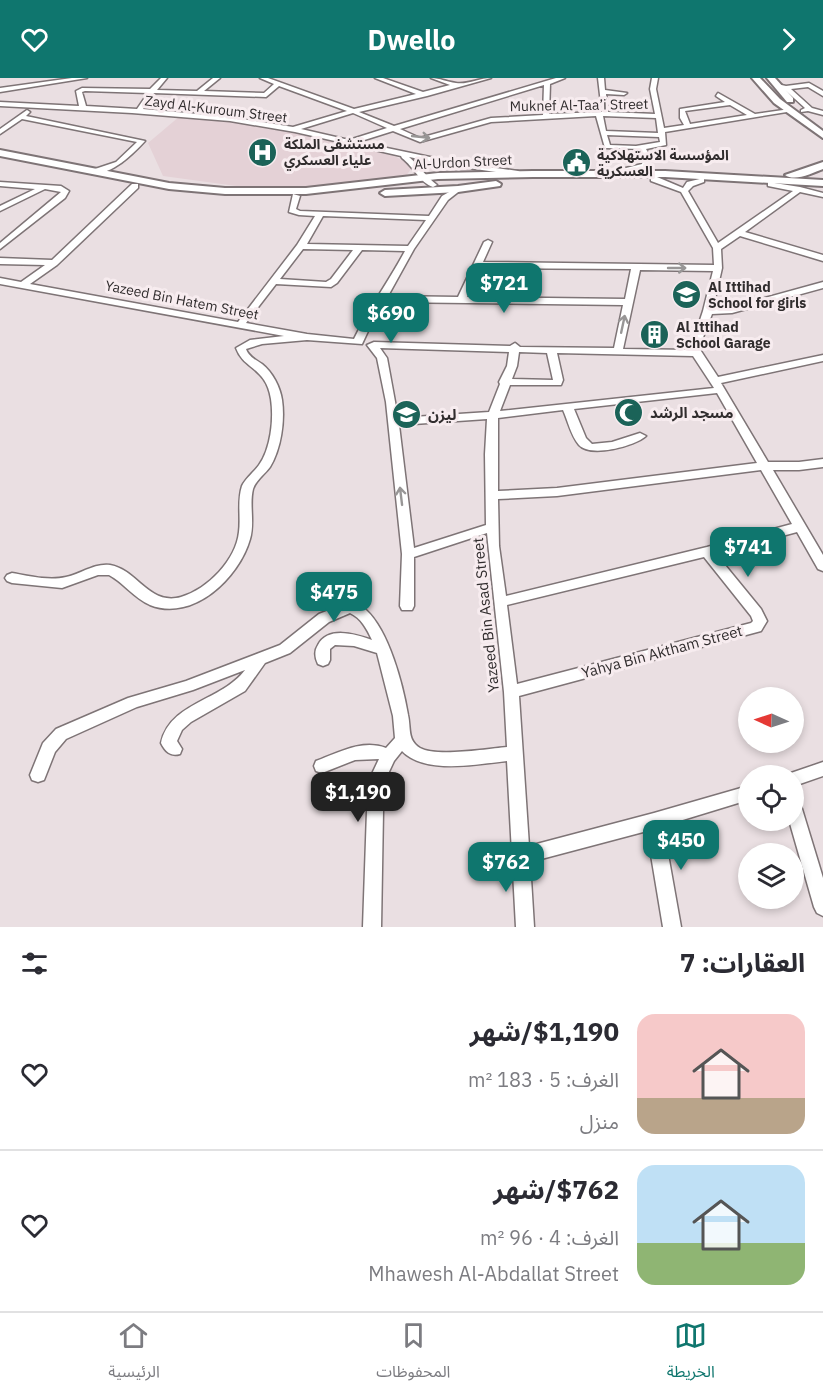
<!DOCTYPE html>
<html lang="ar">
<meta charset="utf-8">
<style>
body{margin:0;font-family:"IBM Plex Sans","Noto Sans Arabic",sans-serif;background:#f2f2f3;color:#2b2b33;direction:rtl;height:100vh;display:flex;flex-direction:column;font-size:22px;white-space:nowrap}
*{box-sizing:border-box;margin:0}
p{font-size:20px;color:#7c7c81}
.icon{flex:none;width:33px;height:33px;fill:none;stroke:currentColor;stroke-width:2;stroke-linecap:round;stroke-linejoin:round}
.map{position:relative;height:849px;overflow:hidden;direction:ltr}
.side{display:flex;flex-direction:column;background:#fff;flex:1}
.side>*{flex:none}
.needle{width:39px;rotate:273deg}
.tools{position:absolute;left:738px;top:609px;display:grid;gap:12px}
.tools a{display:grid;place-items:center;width:66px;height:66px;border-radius:50%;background:#fff;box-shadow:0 3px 9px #0003;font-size:30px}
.price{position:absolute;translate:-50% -51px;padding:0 14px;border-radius:12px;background:#0f766e;color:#fff;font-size:20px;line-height:39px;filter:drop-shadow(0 2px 3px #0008)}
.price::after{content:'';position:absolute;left:50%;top:36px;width:18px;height:14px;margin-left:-9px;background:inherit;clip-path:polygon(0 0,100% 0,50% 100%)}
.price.current{background:#222;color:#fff}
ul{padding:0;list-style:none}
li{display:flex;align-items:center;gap:18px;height:150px;padding:0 18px}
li+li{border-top:2px solid #e1e1e2}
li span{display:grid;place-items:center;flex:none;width:168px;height:120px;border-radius:18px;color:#555}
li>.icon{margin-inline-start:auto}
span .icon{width:72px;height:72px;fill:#fffc;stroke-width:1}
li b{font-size:26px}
h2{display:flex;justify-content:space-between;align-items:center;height:72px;padding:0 18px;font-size:26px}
header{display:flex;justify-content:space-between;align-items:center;height:78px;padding:0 18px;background:#0f766e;color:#fff;font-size:27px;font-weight:700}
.tabs{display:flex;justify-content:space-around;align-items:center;height:84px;border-top:2px solid #e1e1e2;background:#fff;font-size:16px;color:#7c7c81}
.tabs a{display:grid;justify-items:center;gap:3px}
.tabs .current{color:#0f766e}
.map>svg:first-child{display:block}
</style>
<header><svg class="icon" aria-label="forward" viewBox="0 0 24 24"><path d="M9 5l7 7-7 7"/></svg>Dwello<svg class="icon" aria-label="heart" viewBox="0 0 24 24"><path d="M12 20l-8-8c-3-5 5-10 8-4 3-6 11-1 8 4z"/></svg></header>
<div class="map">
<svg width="823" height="849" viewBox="0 0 823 849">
<rect width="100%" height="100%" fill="#eadfe2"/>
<!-- built -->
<polygon fill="#e4d1d6" points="180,38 269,47 394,78 406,84 411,91 406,98 398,101 290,111 251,110 163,98 148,65"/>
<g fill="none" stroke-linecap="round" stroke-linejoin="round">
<defs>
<g id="minor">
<polygon points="72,0 87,0 0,14 0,10"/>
<path d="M161,0H167L157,12L197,13L213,0H220L204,13L264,15L274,6L260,0H268L354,31L416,16L375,0H383L423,14L450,7L431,0C440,0 447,4 456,5C467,7 479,0 491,0L427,18L359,34L394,48L556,0H565L550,6L549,36L602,34L598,0H604L605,12L627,15L624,17L606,16L608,34L655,36L650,11L652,0H658L656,11L664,50L684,47L680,40V31L725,24L716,18L718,15L755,36L790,31L793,33L665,54L666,67L646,71L650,78L648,89L636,94L617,97H614V93L642,86L644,78L640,71L605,70L596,38L491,44L420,64L393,53L358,64L454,84L518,93L522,95L518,97L454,88L409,79C420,88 426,99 437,107L433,109C419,104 414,89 402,80L401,78L295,54L230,43L132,35L0,28V24L79,28L76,13L82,10L150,11ZM544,7L543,37L491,40L420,60L400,51ZM279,8L347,33L293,49L230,39L143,31L154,15L266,19ZM85,13L148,15L137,31L86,28L82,14ZM730,27L747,37L690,46L685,33ZM353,35L387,50L349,62L301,51ZM603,38L656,40L658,55L606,53ZM607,57L659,59L660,64L636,68L610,67Z"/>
<polygon points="777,6 786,8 809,5 823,13 823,18 808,9 791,11 812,30 823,33 823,37 808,33 801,34 801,32 805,30 784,11 775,9"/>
<path d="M27,32L30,34L26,38L145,63C132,77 113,96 92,96V92L116,84L137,64L22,41L0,56V51Z"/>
<path d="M651,99H657L683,110L687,104L704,100V104L693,108L688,113L718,165L793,113L768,108V104L800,109L823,115V119L800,114L745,154L823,177V183L740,158L721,171L722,190L713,230L732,229L823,204V210L732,235L712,236L699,270L718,299L823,277V283L721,305L768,384H799L823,381V389L799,392H773L823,477V493L818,491L797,454L716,476L761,531L767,543L761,553L519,618L529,768L654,735L748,708V722L663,748L681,849H663L647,753L530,784L534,849H516L507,683C478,686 425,697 402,673L394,683L387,698L383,733L381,849H363L367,733L371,698L379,681L355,682L322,695L316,693L314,688L316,683C338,675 362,661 386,670L395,660L393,638L377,575L354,568L335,567L330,571V582L328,586L323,588L318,586C315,580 314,573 318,567C328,548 355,556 372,562C367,551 361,540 350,535L329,544L290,575L265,585L245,613L191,644L182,652L177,663L182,671L180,676C170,679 165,673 161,665C170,624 222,623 245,592L193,612L137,629L66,661L55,674L44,702L38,704L32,702L30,697L43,665L56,651L128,620L186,603L280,567L319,536L350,524C356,526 362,528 366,532C389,553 403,607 408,637C411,650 407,662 420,670C436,679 487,671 507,669L504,614L487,455L414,479V528L412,532H402L400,528L402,476L386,324L377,280L367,267L374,264L510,268L515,265L520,269L614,270L623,227L384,224L375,238L362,266L307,262L262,266L246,271C249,279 256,282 262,286C273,295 280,309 282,322C285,343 281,371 270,389C265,396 256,402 253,411C249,427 255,445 250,461C239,500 193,544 150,527C134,520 124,505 109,497H98L62,510L12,505L7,503L5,500L7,497L12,495C29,498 49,503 66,499C81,496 94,485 110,487C138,492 149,528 181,519C208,511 236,482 239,454C241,439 237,423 242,408C246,400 254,394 259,387C271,370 274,341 271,321C266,289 244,292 236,270L250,262L284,258L0,206V200L21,204L45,187L0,186V180L52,182L132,106H138V110L57,187L30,206L238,244L297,167L315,138L299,137L289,134L293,116L300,118L296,131L300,133L429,138L442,118L458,109L462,111L448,122L414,171L388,218L458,219L484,164L488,162L492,164L483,184L714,187L713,170L681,114L651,103ZM323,138L426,142L408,168L307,166ZM303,171L353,172L331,201L326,204L280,201ZM362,172L405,173C389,203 369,230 354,261L307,256L246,245L276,206L331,209L337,205ZM480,190L631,191L625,221L467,219ZM640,192L713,193L703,233L690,272L623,271ZM380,270L509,274L507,288L499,304L500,306L489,334L398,340L387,280ZM519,274L547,275L553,302L512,301L517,288ZM557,275L693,278L714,310L500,333L510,307H561L563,302ZM717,315L757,385L557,410L498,413V340L563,332C568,343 571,358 579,367C591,380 635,368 646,358L640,355L612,364L592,366L586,360L574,331ZM487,341L485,376L486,447L414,470L399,347ZM761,392L792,446L707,469L506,518L499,468L498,421L557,418ZM704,479L751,538L753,543L751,545L517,606L507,527Z"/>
<polygon points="0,104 61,108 69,113 65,120 0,171 0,165 61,114 45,111 0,133 0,128 35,111 0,108"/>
<polygon points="823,684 823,698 794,708 794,698 788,698 788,696"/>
<polygon points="794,723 800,726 802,731 823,800 823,838 817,835 814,829 789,742 794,742"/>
</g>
<g id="highway">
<polygon points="752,0 760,0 780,21 823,53 823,60 774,25"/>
<polygon points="767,0 775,0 793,20 793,24 787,24"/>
<polygon points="0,72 169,105 225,110 306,110 438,95 533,93 665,93 823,102 823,108 665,99 533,99 438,101 306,116 225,116 169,111 0,78"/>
<path d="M823,84V91C812,95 795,104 785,97Z"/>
<polygon points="496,103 501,106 500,108 458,114 385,118 380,115 385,112 458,108"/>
</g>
</defs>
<!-- minor casing -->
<use href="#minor" stroke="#7e7476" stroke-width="3"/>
<!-- highway casing -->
<use href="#highway" stroke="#7e7476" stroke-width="4"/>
<!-- minor -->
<use href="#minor" fill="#fff" fill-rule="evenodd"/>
<!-- highway -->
<use href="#highway" fill="#fff" fill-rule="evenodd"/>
</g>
<!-- one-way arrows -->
<defs><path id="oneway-shaft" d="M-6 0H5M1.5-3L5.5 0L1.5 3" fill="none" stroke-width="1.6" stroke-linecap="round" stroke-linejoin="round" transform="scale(1.5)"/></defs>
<g stroke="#989696">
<use href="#oneway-shaft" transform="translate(421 59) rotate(6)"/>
<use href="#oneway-shaft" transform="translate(677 190)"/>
<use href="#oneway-shaft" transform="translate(623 246) rotate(-78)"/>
<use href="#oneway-shaft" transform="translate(401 418) rotate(-97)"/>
</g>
<!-- icons -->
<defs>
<symbol id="hospital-disc" viewBox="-11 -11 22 22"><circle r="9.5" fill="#1b6358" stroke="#f7ecef"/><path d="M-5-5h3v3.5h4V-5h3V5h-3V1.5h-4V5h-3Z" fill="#fff"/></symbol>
<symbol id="civic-disc" viewBox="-11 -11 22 22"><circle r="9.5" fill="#1b6358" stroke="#f7ecef"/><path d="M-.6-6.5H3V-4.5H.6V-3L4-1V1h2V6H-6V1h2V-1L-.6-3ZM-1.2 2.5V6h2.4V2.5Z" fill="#fff"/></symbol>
<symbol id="school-disc" viewBox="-11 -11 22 22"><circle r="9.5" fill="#1b6358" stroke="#f7ecef"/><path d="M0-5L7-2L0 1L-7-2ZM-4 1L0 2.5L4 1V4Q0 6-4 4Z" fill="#fff"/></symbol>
<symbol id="building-disc" viewBox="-11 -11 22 22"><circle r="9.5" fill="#1b6358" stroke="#f7ecef"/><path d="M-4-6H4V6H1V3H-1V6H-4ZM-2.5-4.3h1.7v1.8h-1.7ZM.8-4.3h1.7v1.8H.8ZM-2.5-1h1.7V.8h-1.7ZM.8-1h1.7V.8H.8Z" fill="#fff"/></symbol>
<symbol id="mosque-disc" viewBox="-11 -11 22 22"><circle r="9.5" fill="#1b6358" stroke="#f7ecef"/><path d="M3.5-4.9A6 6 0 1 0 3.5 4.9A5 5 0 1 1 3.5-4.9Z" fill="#fff"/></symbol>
</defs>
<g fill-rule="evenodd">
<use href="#hospital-disc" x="246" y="58" width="33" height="33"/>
<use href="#civic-disc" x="560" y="68" width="33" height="33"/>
<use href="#school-disc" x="670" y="200" width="33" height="33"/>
<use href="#building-disc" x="638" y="240" width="33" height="33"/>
<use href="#mosque-disc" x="612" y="318" width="33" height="33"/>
<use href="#school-disc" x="390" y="320" width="33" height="33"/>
</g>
<g text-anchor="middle" stroke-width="6" stroke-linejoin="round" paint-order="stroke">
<!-- far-street labels -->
<g font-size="14" fill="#312d2e" stroke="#f7ecef">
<text transform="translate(579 27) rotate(-1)" y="5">Muknef Al-Taa’i Street</text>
<text transform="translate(216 31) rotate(7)" y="5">Zayd Al-Kuroum Street</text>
<text transform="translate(463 84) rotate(-3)" y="5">Al-Urdon Street</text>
<text transform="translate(182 222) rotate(11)" y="5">Yazeed Bin Hatem Street</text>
</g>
<!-- far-poi labels -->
<g font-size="14" font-weight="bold" fill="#312d2e" stroke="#f7ecef" text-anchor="start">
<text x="284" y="71">مستشفى الملكة<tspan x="284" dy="16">علياء العسكري</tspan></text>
<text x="597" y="82">المؤسسة الاستهلاكية<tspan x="597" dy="16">العسكرية</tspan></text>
<text x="708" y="214">Al Ittihad<tspan x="708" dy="16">School for girls</tspan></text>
<text x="676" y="254">Al Ittihad<tspan x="676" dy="16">School Garage</tspan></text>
</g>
<!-- poi labels -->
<g font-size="15" font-weight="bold" fill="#312d2e" stroke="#f7ecef" text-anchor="start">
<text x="650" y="340">مسجد الرشد</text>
<text x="428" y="342">ليزن</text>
</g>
<!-- street labels -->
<g font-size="15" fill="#312d2e" stroke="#f7ecef">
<text transform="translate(486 537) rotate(-96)" y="5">Yazeed Bin Asad Street</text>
<text transform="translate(662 574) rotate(-15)" y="5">Yahya Bin Aktham Street</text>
</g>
</g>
</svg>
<div class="tools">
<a><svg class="needle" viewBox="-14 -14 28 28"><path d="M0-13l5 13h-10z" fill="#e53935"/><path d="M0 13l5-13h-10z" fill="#7c7c81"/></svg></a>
<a><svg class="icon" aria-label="locate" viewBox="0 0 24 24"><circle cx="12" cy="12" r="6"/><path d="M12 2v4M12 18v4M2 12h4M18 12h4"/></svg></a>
<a><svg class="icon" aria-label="layers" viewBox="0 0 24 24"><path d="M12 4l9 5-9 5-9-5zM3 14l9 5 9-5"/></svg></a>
</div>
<b class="price" style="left:504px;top:236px">$721</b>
<b class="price" style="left:391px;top:266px">$690</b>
<b class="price" style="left:748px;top:500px">$741</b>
<b class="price" style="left:334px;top:545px">$475</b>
<b class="price current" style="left:358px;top:745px">$1,190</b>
<b class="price" style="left:681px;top:793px">$450</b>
<b class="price" style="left:506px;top:815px">$762</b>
</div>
<section class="side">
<h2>العقارات: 7<svg class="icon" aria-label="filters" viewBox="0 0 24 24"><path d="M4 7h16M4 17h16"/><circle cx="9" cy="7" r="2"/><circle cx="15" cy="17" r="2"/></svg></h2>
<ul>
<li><span style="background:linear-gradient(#f6c9c9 70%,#b9a48a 0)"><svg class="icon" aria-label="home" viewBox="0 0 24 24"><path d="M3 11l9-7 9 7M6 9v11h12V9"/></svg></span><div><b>$1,190/شهر</b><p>الغرف: 5 · 183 m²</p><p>منزل</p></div><svg class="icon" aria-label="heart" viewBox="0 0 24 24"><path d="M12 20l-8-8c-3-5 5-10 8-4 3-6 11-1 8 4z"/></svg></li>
<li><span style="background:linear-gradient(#bfe0f5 65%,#8fb573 0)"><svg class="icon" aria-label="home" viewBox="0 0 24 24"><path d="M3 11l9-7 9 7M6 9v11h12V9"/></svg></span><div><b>$762/شهر</b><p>الغرف: 4 · 96 m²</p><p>Mhawesh Al-Abdallat Street</p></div><svg class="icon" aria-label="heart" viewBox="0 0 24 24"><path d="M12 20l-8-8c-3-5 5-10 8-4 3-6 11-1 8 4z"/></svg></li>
</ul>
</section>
<nav class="tabs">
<a class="current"><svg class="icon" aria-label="map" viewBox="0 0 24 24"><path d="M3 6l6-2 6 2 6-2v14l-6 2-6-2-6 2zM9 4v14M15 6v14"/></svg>الخريطة</a>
<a><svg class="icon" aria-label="saved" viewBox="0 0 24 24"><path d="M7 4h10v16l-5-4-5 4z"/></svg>المحفوظات</a>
<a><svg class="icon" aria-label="home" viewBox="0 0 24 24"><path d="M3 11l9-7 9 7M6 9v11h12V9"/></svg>الرئيسية</a>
</nav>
